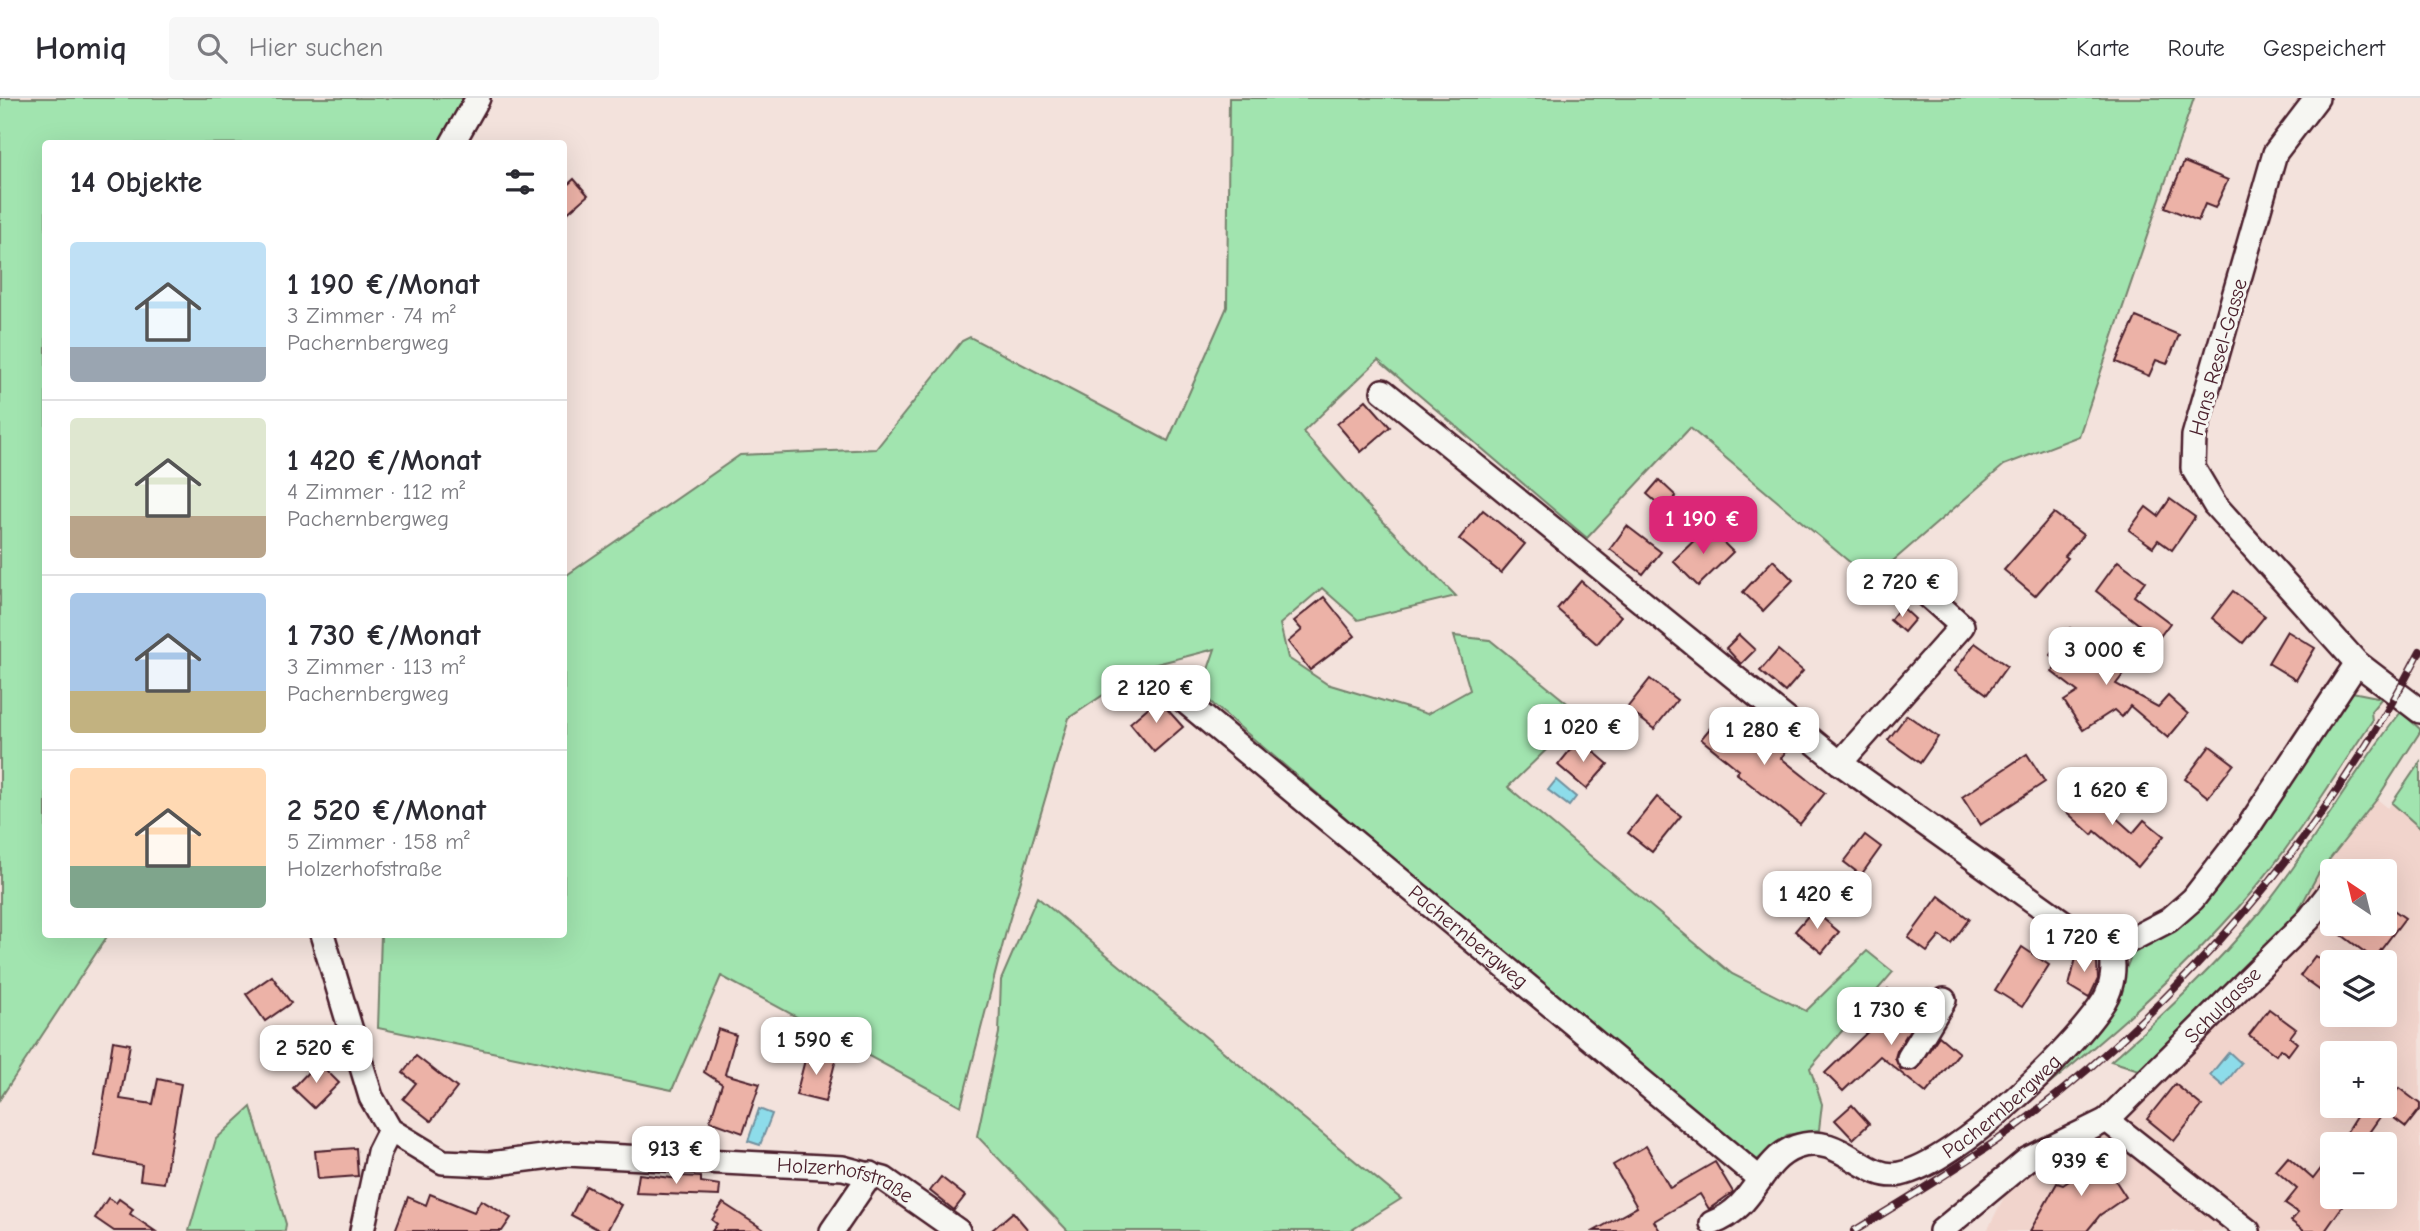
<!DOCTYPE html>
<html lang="de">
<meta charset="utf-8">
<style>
body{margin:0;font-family:"Comic Neue",sans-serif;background:#f7f7f7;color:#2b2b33;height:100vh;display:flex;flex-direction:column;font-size:26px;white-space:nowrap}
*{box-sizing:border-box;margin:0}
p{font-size:23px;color:#7c7c81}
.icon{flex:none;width:38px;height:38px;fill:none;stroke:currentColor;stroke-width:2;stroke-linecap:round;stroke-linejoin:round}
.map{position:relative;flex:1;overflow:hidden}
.sheet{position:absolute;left:42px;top:42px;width:525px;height:798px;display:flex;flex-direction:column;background:#fff;border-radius:7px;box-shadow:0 7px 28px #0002}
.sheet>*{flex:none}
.needle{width:46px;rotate:325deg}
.tools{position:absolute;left:2320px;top:761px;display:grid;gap:14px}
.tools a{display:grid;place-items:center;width:77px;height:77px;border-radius:7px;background:#fff;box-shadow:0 7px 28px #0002;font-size:35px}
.price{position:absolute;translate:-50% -60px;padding:0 16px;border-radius:14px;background:#fff;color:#222;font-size:23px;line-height:46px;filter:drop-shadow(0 2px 4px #0008)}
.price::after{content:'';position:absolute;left:50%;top:42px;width:21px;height:16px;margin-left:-10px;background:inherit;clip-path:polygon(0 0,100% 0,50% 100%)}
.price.current{background:#db2777;color:#fff}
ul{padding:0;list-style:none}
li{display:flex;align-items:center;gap:21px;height:175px;padding:0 28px}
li+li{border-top:2px solid #e1e1e2}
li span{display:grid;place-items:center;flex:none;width:196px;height:140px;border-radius:7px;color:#555}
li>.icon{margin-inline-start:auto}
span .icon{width:84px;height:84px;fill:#fffc;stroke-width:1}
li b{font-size:30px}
h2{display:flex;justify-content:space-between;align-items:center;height:84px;padding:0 28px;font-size:30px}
header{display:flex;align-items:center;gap:42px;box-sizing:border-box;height:98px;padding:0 35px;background:#fff;border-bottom:2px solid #e1e1e2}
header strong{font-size:33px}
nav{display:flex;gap:38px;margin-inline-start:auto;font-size:24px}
.search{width:490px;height:63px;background:#f7f7f7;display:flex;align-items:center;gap:18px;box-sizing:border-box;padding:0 24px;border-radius:7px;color:#7c7c81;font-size:26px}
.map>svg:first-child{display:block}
</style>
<header>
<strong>Homiq</strong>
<div class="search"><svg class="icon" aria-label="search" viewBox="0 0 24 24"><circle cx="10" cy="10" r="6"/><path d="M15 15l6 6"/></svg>Hier suchen</div>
<nav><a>Karte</a><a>Route</a><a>Gespeichert</a></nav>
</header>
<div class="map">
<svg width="2420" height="1133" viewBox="0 0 2420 1133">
<rect width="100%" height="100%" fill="#f3e2dc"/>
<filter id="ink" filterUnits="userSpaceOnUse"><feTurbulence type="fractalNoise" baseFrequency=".0143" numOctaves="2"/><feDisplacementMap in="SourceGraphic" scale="14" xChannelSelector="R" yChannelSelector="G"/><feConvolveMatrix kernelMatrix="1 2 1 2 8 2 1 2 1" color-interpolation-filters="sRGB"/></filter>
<g filter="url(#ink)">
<!-- built -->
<path fill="#f1d4cc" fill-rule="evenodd" d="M2420,664V1133H1987L2026,1055L2099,1011L2296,817L2318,776L2377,701L2388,710ZM2333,774H2385V826H2333ZM2333,864H2385V917H2333ZM2333,956H2385V1008H2333ZM2333,1046H2385V1099H2333Z"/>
<!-- green -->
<g fill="#a1e4af" stroke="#76826d" stroke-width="2">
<polygon points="0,0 467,0 441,45 46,46 46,836 108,837 0,1001"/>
<polygon points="1229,0 2194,0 2079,338 2004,367 1871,482 1690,330 1587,440 1378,262 1303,334 1366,406 1456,498 1358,522 1322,490 1280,526 1288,560 1327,586 1427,616 1470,592 1454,538 1490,542 1582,617 1508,689 1732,876 1806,913 1867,853 1893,874 1810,970 1822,1006 1819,1032 1787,1037 1751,1067 1200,595 1215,551 1145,569 1069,620 1007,830 961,1008 721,878 672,992 378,930 381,837 564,836 564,479 740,357 876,351 962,243 970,239 1168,343 1227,209"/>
<path d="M2347,593L2382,600L2371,613L2372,623C2333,680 2295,744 2250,796C2172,888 2077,964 1984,1040L2118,893L2132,855Z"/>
<path d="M2401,614L2420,631V634L2377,701L2318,776L2296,817L2139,972L2111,963C2163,917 2215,869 2259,815C2311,751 2350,678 2401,614Z"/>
<polygon points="2420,664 2420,730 2392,705"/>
<polygon points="1037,799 1401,1101 1350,1133 1068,1133 977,1038 999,935 1001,882"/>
<polygon points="251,1009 286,1126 285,1133 189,1133 216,1041"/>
</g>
<!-- water -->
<g fill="#8ddcea" stroke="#72909e" stroke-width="2">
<polygon points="1556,682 1576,699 1569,708 1548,692"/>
<polygon points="2229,954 2241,965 2223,988 2210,977"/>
<polygon points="759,1011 772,1016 760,1047 748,1043"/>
</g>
<!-- building -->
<g fill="#ecb2a7" stroke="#4a1f2b" stroke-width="2">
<polygon points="2184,64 2228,82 2215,110 2205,106 2198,123 2165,109"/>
<polygon points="574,81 588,97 564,118 564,90"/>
<polygon points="2136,219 2179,237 2167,266 2156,262 2149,278 2116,264"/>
<polygon points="1366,302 1390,329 1361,354 1337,326"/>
<polygon points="1659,382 1676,398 1664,411 1647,396"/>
<polygon points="2170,401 2195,419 2172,452 2158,442 2153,449 2129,432 2146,409 2158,418"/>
<polygon points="1483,412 1525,446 1501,475 1459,441"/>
<polygon points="2054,415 2083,437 2065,458 2068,460 2035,498 2004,472"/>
<polygon points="1627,428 1661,454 1643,476 1610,451"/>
<polygon points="1708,429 1733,454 1698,488 1673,463"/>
<polygon points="1773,462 1793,482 1763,513 1743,494"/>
<polygon points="2118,463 2145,483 2134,498 2170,525 2158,541 2096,493"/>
<polygon points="1581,483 1621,518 1597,546 1557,511"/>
<polygon points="2233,493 2265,518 2243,545 2212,520"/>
<polygon points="1324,499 1355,538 1310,572 1288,544 1302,532 1294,523"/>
<polygon points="1901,508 1915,521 1904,534 1890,522"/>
<polygon points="2070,530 2112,561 2118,554 2132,565 2116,586 2158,609 2168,598 2188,616 2168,640 2130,608 2122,619 2114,612 2083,632 2064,603 2078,594 2052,574 2060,564 2051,557"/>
<polygon points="2287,533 2315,550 2296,582 2268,565"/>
<polygon points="1739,537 1755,552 1741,566 1726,550"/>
<polygon points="1975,545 2007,568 1987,596 1955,573"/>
<polygon points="1778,552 1803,573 1785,594 1760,573"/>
<polygon points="1650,581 1677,602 1654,631 1627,610"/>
<polygon points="1158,601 1183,629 1154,654 1130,625"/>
<polygon points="1725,612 1765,644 1770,638 1787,652 1781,660 1825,695 1800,726 1736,675 1739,672 1701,641"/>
<polygon points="1907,617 1938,639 1920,665 1888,642"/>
<polygon points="1579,641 1608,666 1586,691 1558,667"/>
<polygon points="2210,648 2234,666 2208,699 2185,681"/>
<polygon points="2027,656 2045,684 1980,727 1962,699"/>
<polygon points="2081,688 2133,735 2144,722 2164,738 2138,769 2095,733 2092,737 2061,709"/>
<polygon points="1657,699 1681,718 1652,754 1628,735"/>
<polygon points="1865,737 1881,749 1861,777 1844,764"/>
<polygon points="1939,798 1969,821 1951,846 1940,838 1927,854 1908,840"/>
<polygon points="2385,806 2405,820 2374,861 2327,826 2385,826"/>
<polygon points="1813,812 1839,834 1822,855 1795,833"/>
<polygon points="2022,849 2049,867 2022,909 1995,892"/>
<polygon points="2078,852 2091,858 2097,866 2098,881 2089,900 2069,888"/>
<polygon points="2315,858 2333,871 2333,885 2325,896 2300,878"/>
<polygon points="272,878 291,905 265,923 246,896"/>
<polygon points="1888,891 1918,918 1897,953 1895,960 1901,972 1916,972 1939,938 1959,955 1926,995 1880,958 1843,993 1825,975 1877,925 1866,915"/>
<polygon points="2269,911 2296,931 2290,939 2297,945 2288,957 2280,951 2276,957 2249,937"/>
<polygon points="718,931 736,937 725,976 760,986 743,1035 710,1023 722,986 704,974"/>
<polygon points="113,943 130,946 120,1001 153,1006 158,981 181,986 164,1085 140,1082 142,1067 95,1058"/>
<polygon points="807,954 836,961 825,1004 796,997"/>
<polygon points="416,958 457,990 431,1023 403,1001 416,985 403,975"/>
<polygon points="318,964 339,985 314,1010 293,990"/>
<polygon points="2175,986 2202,1008 2174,1043 2147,1021"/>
<polygon points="2399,990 2420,1006 2420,1011 2406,1029 2382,1011"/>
<polygon points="1852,1007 1869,1026 1853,1041 1835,1022"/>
<polygon points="2363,1008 2371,1008 2382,1016 2361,1046 2339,1046"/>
<polygon points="1646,1048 1670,1090 1715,1064 1733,1094 1709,1111 1700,1096 1654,1123 1660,1133 1594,1133 1637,1109 1613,1067"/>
<polygon points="356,1050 358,1078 318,1081 315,1053"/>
<polygon points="2095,1051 2126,1099 2100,1117 2087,1133 2030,1133 2057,1085 2063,1087 2084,1073 2077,1063"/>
<polygon points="2333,1055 2333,1099 2349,1099 2325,1133 2304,1133 2291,1123 2298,1115 2285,1106 2297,1091 2276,1073 2288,1059 2313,1081"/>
<polygon points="639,1076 680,1081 680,1078 701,1079 701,1084 720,1087 719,1098 636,1095"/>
<polygon points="941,1079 965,1098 954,1112 930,1093"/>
<polygon points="586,1088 621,1107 607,1133 601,1133 571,1117"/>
<polygon points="430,1096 474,1114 481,1102 511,1120 502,1133 395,1133 408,1099 426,1107"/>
<polygon points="108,1100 116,1105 119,1101 133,1111 130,1116 155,1133 114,1133 95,1120"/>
<polygon points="723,1105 766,1133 712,1133 717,1126 712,1122"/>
<polygon points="1013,1114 1029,1133 991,1133"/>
</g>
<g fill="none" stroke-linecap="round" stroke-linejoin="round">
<defs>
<g id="minor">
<polyline points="2317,0 2275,55 2194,338 2193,370 2215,407 2357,565 2420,613"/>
<polyline points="452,46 478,0"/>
<polyline points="1383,293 1840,665 2084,839 2111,852"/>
<path id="s1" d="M1176,596L1760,1081"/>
<polyline points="1840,665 1962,528 1922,492"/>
<path id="s2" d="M322,836L371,999L390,1032L443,1064L490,1066L566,1056L843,1070L884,1081L958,1133"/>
<polyline points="2111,852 2169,822 2193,801 2247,731 2357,565"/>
<polyline points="1909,960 1944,902"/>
<path id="s3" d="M2107,1022L2309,821L2333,790"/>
<path id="s4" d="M1712,1125C1757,1109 1758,1063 1796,1049C1840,1033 1865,1084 1900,1076C1957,1064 2073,952 2104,903C2113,888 2115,868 2111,852"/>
<polyline points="362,1133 379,1054 390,1032"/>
<polyline points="832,1133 871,1076"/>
<polyline points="1941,1133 2028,1061 2107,1022 2248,1133"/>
</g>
</defs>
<!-- minor casing -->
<use href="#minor" stroke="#4a1f2b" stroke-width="28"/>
<!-- minor -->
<use href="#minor" stroke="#f6f6f2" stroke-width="23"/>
<defs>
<path id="rail" d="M1854,1133C1905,1102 1957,1071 2006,1036C2177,911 2323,741 2420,553"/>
</defs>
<!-- rail casing -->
<use href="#rail" stroke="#4a1f2b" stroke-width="8"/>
<!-- rail -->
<use href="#rail" stroke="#f6f6f2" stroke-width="5" stroke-dasharray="16" stroke-linecap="butt"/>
</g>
</g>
<g text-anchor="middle" stroke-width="6" stroke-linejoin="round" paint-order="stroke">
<!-- street labels -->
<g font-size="21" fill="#4a1f2b" stroke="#f6f6f2">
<text transform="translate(2218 259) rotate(-74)" y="7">Hans Resel-Gasse</text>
<text dy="7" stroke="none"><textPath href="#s1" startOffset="380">Pachernbergweg</textPath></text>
<text dy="7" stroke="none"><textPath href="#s3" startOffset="163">Schulgasse</textPath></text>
<text dy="7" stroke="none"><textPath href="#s4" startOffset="350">Pachernbergweg</textPath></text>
<text dy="7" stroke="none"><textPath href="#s2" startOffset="676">Holzerhofstraße</textPath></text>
</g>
</g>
</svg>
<div class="tools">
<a><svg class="needle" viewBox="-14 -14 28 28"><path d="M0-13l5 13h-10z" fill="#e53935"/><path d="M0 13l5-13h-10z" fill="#7c7c81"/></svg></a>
<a><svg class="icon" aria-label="layers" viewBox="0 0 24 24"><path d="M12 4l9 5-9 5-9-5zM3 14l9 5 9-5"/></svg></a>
<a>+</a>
<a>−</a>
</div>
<b class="price current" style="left:1703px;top:458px">1 190 €</b>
<b class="price" style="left:1902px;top:521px">2 720 €</b>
<b class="price" style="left:2106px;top:589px">3 000 €</b>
<b class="price" style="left:1156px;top:627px">2 120 €</b>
<b class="price" style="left:1583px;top:666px">1 020 €</b>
<b class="price" style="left:1764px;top:669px">1 280 €</b>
<b class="price" style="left:2112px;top:729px">1 620 €</b>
<b class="price" style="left:1817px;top:833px">1 420 €</b>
<b class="price" style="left:2084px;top:876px">1 720 €</b>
<b class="price" style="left:1891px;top:949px">1 730 €</b>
<b class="price" style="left:816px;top:979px">1 590 €</b>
<b class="price" style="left:316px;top:987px">2 520 €</b>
<b class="price" style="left:676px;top:1088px">913 €</b>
<b class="price" style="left:2081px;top:1100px">939 €</b>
<section class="sheet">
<h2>14 Objekte<svg class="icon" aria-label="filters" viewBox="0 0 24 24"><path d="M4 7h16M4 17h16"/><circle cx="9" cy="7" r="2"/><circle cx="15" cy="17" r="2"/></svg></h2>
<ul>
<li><span style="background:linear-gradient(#bfe0f5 75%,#9aa5b1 0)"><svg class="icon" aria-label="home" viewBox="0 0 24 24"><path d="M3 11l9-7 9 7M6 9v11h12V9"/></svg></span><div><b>1 190 €/Monat</b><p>3 Zimmer · 74 m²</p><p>Pachernbergweg</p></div></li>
<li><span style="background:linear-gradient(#dfe7d0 70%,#b9a48a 0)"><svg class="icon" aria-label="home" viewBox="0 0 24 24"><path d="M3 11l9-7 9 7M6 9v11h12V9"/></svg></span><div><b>1 420 €/Monat</b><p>4 Zimmer · 112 m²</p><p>Pachernbergweg</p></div></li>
<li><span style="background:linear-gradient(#a9c7e8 70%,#c2b280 0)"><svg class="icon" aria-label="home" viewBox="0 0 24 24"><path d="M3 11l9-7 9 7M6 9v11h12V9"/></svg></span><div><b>1 730 €/Monat</b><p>3 Zimmer · 113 m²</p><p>Pachernbergweg</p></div></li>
<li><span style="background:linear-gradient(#ffd9b3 70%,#7fa58c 0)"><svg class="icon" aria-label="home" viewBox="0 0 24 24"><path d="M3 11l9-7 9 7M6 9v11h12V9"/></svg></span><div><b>2 520 €/Monat</b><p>5 Zimmer · 158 m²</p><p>Holzerhofstraße</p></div></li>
</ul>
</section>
</div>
